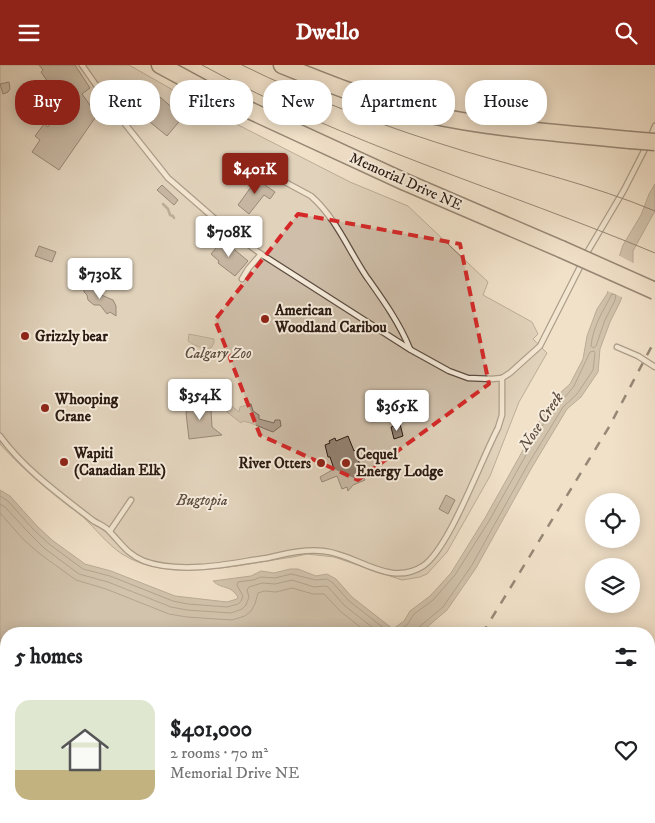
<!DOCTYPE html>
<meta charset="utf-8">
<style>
body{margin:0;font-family:"IM FELL DW Pica",serif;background:#f2f2f2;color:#202124;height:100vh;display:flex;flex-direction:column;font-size:19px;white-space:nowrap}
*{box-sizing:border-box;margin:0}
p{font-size:16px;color:#757577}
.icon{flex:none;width:28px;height:28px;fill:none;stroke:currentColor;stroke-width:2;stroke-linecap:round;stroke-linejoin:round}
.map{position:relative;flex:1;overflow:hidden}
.drawer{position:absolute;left:0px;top:562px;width:655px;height:196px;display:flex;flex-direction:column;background:#fff;border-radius:20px 20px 0 0;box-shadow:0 2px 12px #0003}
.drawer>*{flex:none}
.guide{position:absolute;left:15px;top:15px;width:625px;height:45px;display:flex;gap:10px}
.tools{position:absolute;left:585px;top:428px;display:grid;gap:10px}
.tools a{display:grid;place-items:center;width:55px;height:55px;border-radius:50%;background:#fff;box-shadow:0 2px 12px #0003;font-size:25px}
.price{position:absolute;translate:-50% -42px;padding:0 11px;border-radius:5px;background:#fff;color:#222;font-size:16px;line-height:32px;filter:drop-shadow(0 1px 2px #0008)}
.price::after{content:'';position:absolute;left:50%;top:30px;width:15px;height:11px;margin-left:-8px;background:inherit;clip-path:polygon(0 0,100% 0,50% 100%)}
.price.current{background:#8f2418;color:#fff}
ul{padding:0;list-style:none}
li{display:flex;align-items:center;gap:15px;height:125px;padding:0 15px}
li+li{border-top:1px solid #e0e0e0}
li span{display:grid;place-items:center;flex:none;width:140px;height:100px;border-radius:15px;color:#555}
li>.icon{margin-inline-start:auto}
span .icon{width:60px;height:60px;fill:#fffc;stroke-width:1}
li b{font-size:21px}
h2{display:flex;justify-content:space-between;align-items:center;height:60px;padding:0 15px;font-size:21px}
.tag{padding:0 18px;border-radius:20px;background:#fff;box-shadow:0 2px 12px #0003;font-size:18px;line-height:45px}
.tag.current{background:#8f2418;color:#fff}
header{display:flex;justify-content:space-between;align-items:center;height:65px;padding:0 15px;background:#8f2418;color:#fff;font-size:22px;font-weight:700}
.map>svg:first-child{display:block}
</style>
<header><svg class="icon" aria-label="menu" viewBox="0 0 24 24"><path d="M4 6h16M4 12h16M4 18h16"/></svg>Dwello<svg class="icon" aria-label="search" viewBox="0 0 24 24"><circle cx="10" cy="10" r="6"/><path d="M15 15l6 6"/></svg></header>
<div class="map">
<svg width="655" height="758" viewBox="0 0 655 758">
<rect width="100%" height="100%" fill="#f1e1c9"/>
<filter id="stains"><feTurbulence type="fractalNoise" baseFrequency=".004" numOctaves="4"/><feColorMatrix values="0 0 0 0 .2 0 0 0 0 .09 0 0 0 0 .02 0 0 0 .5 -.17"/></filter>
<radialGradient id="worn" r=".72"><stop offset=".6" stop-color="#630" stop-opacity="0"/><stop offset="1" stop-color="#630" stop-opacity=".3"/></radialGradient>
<!-- green -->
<g fill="#cfbfaa" stroke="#7d6c5e">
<path d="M0,0H129L201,41L350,117L408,141L488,217L483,230L532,257L538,269L533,274L547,288L519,337L490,411L447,487L427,509L420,512L402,515L334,492L307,489L293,492C242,499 168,519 122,489C107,479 96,464 83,452C76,446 69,442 62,436C40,419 19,400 0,379Z"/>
<polygon points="0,687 6,687 6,752 350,753 346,758 0,758"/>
</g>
<!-- water -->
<g fill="#ae9d8b" stroke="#7a695b">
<path d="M655,119V146L633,186V204L620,237L610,257L600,284L598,307L581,332L567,344L531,404L476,503L447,545L419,569H6V687H0V425L10,431L37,461L52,475L85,499L111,506L175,531L227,537L237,534L238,532C230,519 222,525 213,516L251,511L261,506L274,508L290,504H298L316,511L327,509L336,514L352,532L393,564L404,556L410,546L430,531L451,508L485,453L550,337L570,319L583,294L587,271L597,244L607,229L623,180L641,150L649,129Z"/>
<path d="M189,269L214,274V278L211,283C202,284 195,281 188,276Z"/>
<path d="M223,320L227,323L231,333L229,339L239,347L240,342L251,339L253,346L259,350V354L274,358L275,355H280L281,361L273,367C262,363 253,358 243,356L241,358L227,347L225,333L220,329Z"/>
<polygon points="655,689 655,694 650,699 655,704 655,758 376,758 373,753 649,752 649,691"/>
</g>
<!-- pier -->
<polygon fill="#f1e1c9" points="616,189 635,199 633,213 624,233 605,225"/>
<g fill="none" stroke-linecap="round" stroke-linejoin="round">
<!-- shore -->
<g stroke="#6c5c4e" stroke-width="1">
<path d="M612,229L616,230L615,235L605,255L596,281L593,283L591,281C593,261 603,246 612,229Z"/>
<polyline points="0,431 8,436 33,464 49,479 83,504 110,511 173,536 188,539 227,542 238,539 241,536 243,531 237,520 238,517 253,515 261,512 275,513 291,509 316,515 327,514 333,518 349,536 389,567 395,568 407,560 414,549 433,535 455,510 489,456 554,340 566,331 574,321 590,287 594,286 595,288 593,305 577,329 563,342 527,401 472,500 443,542 418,563 416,569"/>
<polyline points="0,439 5,442 29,468 44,483 79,509 108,517 171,542 187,545 231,548 242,544 246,540 249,532 247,525 249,522 262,518 275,519 292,515 314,522 325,521 328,522 345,541 381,569"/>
<polyline points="0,448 23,474 40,489 76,515 106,524 169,549 187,552 232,555 245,551 251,546 255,539 258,528 264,526 276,527 292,523 313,529 324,529 340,546 369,569"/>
</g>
<!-- stream -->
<polyline stroke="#7a695b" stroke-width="2.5" points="163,139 168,144 170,150 173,151 174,153"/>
</g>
<!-- building -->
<g fill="#928171" stroke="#2b1a12">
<polygon points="39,0 75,0 90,23 82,29 97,50 59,105 32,87 40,75 35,71 44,59 48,62 62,42 54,30 56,29 41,7 43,5"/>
<polygon points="9,17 10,24 8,27 3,29 0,19"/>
<polygon points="145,19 183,52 167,71 128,39"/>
<polygon points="255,113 275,127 270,134 264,130 249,149 238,140 251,122 248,120"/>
<polygon points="162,120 178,135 174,140 157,125"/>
<polygon points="223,175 248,196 235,211 218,198 219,196 211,189"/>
<polygon points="39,181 56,187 52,197 35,191"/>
<polygon points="84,218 94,222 99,229 113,235 116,241 116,251 110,247 107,249 100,240 94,240 88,235 87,230 84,227"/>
<polygon points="203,333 205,346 211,345 212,362 222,370 189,374 186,348 189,336"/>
<polygon points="400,359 403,371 394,374 391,362"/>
<polygon points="348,371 354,386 355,385 365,415 353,420 348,426 347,422 342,424 337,411 322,417 320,412 334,404 330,392 328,392 325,380 330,378 329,376 335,373 336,376"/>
<polygon points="446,430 455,435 448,449 439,444"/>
</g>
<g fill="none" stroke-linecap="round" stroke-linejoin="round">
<defs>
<g id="lane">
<polyline points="82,0 110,40 168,113 222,160 261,189 411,285 449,306 468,313 492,314 502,313 510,308 540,281 582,198"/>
<polyline points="650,73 655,61"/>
<path d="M231,105L239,96H246L311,131C336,153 348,184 366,211C383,235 399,257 410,284"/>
<polyline points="585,191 624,125 647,80"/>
<polyline points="242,214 248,204 261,189"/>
<polyline points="617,282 638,291 655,302"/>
<path d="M0,371C24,404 59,429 91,454C97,459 106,461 110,467C121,478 128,490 144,496C160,502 182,503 200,502C222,501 245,496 267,493C285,489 304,484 323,486C357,489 389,523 423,501C449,484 481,395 498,363L502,350V313"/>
<polyline points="110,466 131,435"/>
</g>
<g id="highway">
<polyline points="160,0 212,28 405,117 561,184"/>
<path d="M282,0C329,19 376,38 426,49C493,64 562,68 630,75"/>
</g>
</defs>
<!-- lane casing -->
<use href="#lane" stroke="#5c4c40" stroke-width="7"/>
<!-- highway casing -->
<use href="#highway" stroke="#2b1a12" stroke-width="19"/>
<!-- lane -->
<use href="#lane" stroke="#f6ecdc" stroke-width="4.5"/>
<!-- highway -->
<use href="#highway" stroke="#f1e1c9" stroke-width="16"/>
<!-- tram -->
<g stroke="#2b1a12" stroke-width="1">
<path d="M202,0C346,79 504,125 655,188"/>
<path d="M242,0C313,35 388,63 464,86C528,105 593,120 655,146"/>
</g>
<!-- rail -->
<g stroke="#2b1a12" stroke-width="2.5" stroke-dasharray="9 9" stroke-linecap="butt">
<polyline points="482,569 609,362 655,275"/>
<polyline points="364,758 367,752"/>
</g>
<defs>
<g id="highway-bridge">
<polyline points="630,75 655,77"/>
<polyline points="561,184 655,226"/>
</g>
</defs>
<!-- highway-bridge casing -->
<use href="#highway-bridge" stroke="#2b1a12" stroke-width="19" stroke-linecap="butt"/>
<!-- highway-bridge -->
<use href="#highway-bridge" stroke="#f1e1c9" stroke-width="16"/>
</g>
<!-- marked area -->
<path d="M0 0H655V758H0ZM298,149L460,179L489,319L358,415L260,370L215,255Z" fill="#f1e1c9" fill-opacity=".55" fill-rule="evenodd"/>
<path fill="none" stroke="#d62828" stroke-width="4" stroke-dasharray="10 6" stroke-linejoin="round" d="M298,149L460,179L489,319L358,415L260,370L215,255Z"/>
<!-- markers -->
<g fill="#8f2418" stroke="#f6ecdc" stroke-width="2">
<circle cx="265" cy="254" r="5"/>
<circle cx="25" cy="271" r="5"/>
<circle cx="45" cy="343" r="5"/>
<circle cx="64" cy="397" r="5"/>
<circle cx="321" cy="398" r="5"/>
<circle cx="346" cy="398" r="5"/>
</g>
<g text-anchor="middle" stroke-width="4" stroke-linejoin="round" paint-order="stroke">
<!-- street labels -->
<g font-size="15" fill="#2b1a12" stroke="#f6ecdc">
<text transform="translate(406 116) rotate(24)" y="5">Memorial Drive NE</text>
</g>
<!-- poi labels -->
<g font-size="15" font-weight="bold" fill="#2b1a12" stroke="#f6ecdc" text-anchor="start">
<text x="275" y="250">American<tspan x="275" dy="17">Woodland Caribou</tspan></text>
<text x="35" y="276">Grizzly bear</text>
<text x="55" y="339">Whooping<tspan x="55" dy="17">Crane</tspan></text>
<text x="74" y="393">Wapiti<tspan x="74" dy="17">(Canadian Elk)</tspan></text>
<text x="356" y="394">Cequel<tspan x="356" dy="17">Energy Lodge</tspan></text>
<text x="311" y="403" text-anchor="end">River Otters</text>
</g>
<!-- park labels -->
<g font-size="15" font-style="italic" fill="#5c4c40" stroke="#f6ecdc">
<text x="218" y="293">Calgary Zoo</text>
<text x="202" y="440">Bugtopia</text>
</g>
<!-- water labels -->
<g font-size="16" font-style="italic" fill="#5f4e42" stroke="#f6ecdc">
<text transform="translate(540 356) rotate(-56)" y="6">Nose Creek</text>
</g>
</g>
<rect width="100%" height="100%" filter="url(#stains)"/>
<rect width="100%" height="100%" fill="url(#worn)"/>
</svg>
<div class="tools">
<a><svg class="icon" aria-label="locate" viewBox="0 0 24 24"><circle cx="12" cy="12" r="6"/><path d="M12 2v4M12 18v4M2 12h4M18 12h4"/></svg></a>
<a><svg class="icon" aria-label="layers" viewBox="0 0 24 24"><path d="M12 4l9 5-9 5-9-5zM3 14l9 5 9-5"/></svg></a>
</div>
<b class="price current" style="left:255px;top:130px">$401K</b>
<b class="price" style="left:229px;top:193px">$708K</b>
<b class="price" style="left:100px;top:235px">$730K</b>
<b class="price" style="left:200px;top:356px">$354K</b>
<b class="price" style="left:397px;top:367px">$365K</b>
<div class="guide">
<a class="tag current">Buy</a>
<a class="tag">Rent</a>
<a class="tag">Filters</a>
<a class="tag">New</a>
<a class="tag">Apartment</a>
<a class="tag">House</a>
</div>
<section class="drawer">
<h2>5 homes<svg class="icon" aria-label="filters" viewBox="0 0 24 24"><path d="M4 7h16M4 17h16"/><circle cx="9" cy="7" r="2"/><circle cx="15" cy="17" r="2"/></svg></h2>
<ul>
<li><span style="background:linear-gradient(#dfe7d0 70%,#c2b280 0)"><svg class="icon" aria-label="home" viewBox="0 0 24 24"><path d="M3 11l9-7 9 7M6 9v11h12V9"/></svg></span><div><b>$401,000</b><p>2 rooms · 70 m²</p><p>Memorial Drive NE</p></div><svg class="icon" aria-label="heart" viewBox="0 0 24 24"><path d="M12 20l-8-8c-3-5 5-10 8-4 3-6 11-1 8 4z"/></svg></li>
</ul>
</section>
</div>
